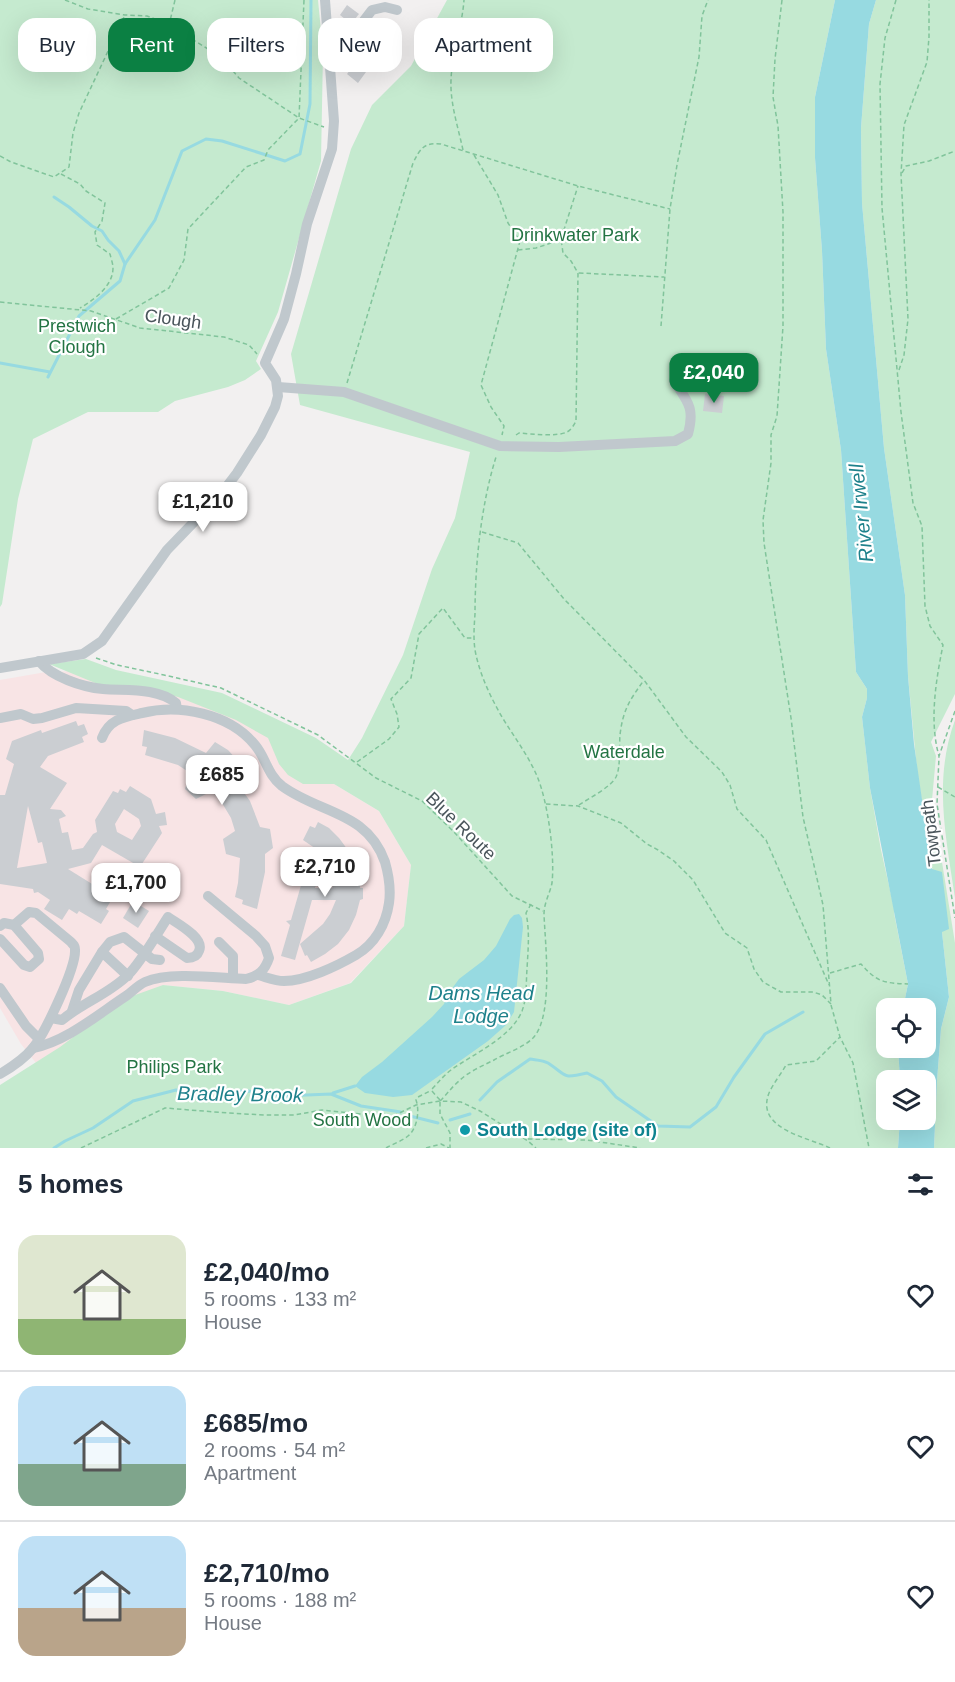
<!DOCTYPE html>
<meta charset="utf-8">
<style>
body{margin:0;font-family:Arial,sans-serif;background:#f2f2f3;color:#1f2937;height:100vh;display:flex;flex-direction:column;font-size:22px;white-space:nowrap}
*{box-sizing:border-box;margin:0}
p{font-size:20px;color:#747a83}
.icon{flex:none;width:33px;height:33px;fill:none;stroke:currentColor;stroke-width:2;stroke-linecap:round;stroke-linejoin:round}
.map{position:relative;height:1148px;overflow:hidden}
.sheet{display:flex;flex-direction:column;background:#fff;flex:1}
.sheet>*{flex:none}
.top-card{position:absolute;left:18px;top:18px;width:600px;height:54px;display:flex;gap:12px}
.tools{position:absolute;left:876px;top:998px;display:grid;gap:12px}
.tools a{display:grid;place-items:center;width:60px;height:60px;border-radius:12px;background:#fff;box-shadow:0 6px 24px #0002;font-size:30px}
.price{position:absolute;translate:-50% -51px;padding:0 14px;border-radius:12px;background:#fff;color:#222;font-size:20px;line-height:39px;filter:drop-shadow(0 2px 3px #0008)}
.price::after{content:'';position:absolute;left:50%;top:36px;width:18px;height:14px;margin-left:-9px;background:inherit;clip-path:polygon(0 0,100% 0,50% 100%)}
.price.current{background:#0b8043;color:#fff}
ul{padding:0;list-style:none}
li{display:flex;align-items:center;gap:18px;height:150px;padding:0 18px}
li+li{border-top:2px solid #e0e1e3}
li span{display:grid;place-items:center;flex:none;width:168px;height:120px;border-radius:18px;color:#555}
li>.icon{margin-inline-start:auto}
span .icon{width:72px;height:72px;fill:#fffc;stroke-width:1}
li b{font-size:26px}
h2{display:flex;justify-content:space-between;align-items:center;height:72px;padding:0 18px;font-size:26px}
.tag{padding:0 21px;border-radius:18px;background:#fff;box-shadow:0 6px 24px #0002;font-size:21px;line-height:54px}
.tag.current{background:#0b8043;color:#fff}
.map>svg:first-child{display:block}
</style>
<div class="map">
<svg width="955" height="1148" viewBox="0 0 955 1148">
<rect width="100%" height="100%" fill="#f2f0f0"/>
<!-- medical -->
<polygon fill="#f8e4e5" points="79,671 215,699 334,784 379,811 411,865 404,926 350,983 289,1005 223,991 163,985 36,1063 21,1044 0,1008 0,680 46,672"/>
<!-- green -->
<g fill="#c5eacf">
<polygon points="0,0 318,0 323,52 321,161 278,312 256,361 261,369 245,380 228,387 175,401 158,412 88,412 33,439 18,499 2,604 0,607"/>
<polygon points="447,0 835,0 815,97 815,158 822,251 826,349 841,450 856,672 867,689 867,698 862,717 870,788 881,850 894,908 894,913 908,984 903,1008 886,1008 886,1047 898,1047 900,1080 886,1080 886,1119 900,1119 898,1148 0,1148 0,1085 60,1047 124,999 163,985 223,991 289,1005 351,983 404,926 411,865 379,811 334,784 303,784 288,775 279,764 268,738 236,720 178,697 145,688 100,685 49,664 86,659 116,670 222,693 316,738 348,760 362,738 403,655 432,569 455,518 470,452 300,405 291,354 351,149 372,105 411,66"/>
<polygon points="876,0 955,0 955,694 931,742 936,756 932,800 955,943 955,1148 934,1148 937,1081 941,1029 949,997 942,932 917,770 908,676 905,595 884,448 862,203 861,128 869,24"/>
<path d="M955,720V898C946,837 933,780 955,720Z"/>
</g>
<!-- water -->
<g fill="#97dae1">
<polygon points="835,0 876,0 869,24 861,128 862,203 884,448 905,595 908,676 914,744 932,869 942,872 949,929 942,932 949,997 941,1029 937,1081 934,1148 898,1148 900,1119 926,1119 926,1080 900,1080 898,1047 926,1047 926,1008 903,1008 908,984 870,788 862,717 867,698 867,689 856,672 841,450 826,349 822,251 815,158 815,97"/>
<polygon points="519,914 522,918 523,927 514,1012 506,1025 488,1041 412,1095 393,1097 365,1093 355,1086 362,1077 382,1062 432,1017 444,1004 448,994 459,979 484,960 496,946 510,919 514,915"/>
</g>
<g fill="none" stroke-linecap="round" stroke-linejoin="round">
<!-- stream -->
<g stroke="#97dae1" stroke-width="3">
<polyline points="54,197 69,207 92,226 102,231 108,240 119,251 125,264"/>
<polyline points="0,363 50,372"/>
<polyline points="48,377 79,316 120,281 125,264 155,220 182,151 206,139 222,141 285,161 300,154 310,104 311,0"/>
<polyline points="333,1093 355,1086"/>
<path d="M480,1100L497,1082L530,1059C536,1060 543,1060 548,1063C568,1076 561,1079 587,1073L602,1081L616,1097L658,1126L690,1127L716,1107L734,1077L765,1034L803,1012"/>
<polyline points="410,1116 438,1123"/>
<polyline points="450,1120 470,1114"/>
<polyline points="54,1148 65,1141 93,1128 133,1101 176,1090 218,1092 248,1091 283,1096 331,1094 361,1106 401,1112"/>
</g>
</g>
<!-- building -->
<g fill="#cbced2" fill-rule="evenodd">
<polygon points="347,5 359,14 351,24 340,15"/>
<polygon points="389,22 401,31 393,41 388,37 364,70 366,72 358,83 347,74 363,53 360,51 368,40 373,44"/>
<polygon points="705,394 724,396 722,413 703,411"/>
<path d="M76,721L78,726L84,724L88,734L82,737L84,742L48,756L40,767L67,783L50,809L61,810L66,816L59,819L62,833L68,832L72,850L83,848L93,834L97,832L95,820L113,791L118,793L120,789L126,792L130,786L151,799L156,814L165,812L167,825L159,826L162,833L140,867L102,845L91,863L68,869L113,897L106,909L109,911L101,924L79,911L77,914L69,909L62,920L44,909L50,900L38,892L34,893L33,889L0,884V795H5L14,764L6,759L12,741L41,730L42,733ZM28,806L38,843L42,842L47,863L17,868ZM124,809L139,819L141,826L132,840L117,832L115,824Z"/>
<polygon points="144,730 175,738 206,753 215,742 228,750 238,761 229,772 250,801 260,827 270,829 273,848 265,854 265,872 257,909 242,904 243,900 235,897 238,883 240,858 226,854 223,839 235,831 231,818 222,803 212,791 196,799 185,789 190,773 178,765 145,755 147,747 142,746"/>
<polygon points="318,822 329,828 339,838 356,861 362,884 360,882 360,888 363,888 363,899 360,900 356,915 349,930 338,944 325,954 311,962 307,955 305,956 300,944 323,924 330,914 336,900 312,900 295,960 281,956 290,925 286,921 291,920 308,861 323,864 315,888 332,888 336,881 332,866 342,868 330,859 328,849 325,855 303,840 310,826 315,828"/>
<polygon points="133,901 149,911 138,928 123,918"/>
</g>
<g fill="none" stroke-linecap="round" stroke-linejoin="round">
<!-- path -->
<g stroke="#81c49b" stroke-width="1.5" stroke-dasharray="4.5 3" stroke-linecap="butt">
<polyline points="65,0 88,9 125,15 147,16 168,24"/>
<polyline points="175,0 169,25 221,57 239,78 299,118 324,127"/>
<polyline points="782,0 775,59 773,97 778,126 783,212 783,326 777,416 771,435 771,463 763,520 764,543 791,718 803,817 823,905 831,1004"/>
<path d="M896,0L885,38L880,84L882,208L901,412L913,503L922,526L925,606L930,626L943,645C936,680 929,721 939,756"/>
<path d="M463,150C458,127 450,103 451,80C452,53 462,27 464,0"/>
<polyline points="474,155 498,195 508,223 520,241 481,385 491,407 504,426 502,435"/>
<polyline points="0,156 11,162 54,177 69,167 73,133 79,113 125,15"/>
<polyline points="902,173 906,166 929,161 955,151"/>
<path d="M61,174L80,184L86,191L105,203L102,221L95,232L97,245L110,254C111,258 113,264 113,268C113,286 94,300 80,308"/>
<polyline points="518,250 536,248 560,240"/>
<polyline points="579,273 664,277"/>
<polyline points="0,302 91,311 140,328 224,337 249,345 257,354"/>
<polyline points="116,319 169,288 184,260 188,229 246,167 264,160 268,150 299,118 304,0"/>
<polyline points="661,326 670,209 677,165 699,57 702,16 708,0"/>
<polyline points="899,370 904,355 908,319 901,174 904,125 927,62 929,37 929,0"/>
<path d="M347,383L413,163C420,149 424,142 441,144L578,186L670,209"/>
<path d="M516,435L519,433C531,434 557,437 567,432C571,430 574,425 576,421L578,273L571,261L563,253L561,239L578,186"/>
<polyline points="482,532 518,543 564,599 644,680 686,737 722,772 730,785 737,809 766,840 829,985"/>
<polyline points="96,658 117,665 164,675 221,688 318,735 376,778 422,801 454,832 512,896 543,911"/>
<polyline points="955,711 939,756 937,804 955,918"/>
<polyline points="357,762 389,739 399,727 397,714 391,699 411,678 419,634 443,608 465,638 473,638"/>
<polyline points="938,787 955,797"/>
<polyline points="546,804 578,806 621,823 647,844 658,850 674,861 693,880 725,933 747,948 754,969 763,982 781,992 813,992 822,995 831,1004"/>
<path d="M579,805C589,798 610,788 616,777C621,767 619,746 620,735C623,709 630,700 644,680"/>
<path d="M830,973L861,964C877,982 883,983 908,984"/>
<polyline points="831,1005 840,1037 853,1063 869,1148"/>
<path d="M440,1100L431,1090C438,1083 443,1076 451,1070C473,1054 511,1038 522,1011C527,998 526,983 527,969C528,950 530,932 526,913L531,904"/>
<path d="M440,1101C447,1094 452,1087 459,1081C468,1072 482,1066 494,1060C506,1053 523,1048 533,1038C554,1016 545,943 544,914C544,903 550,893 552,883C555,855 548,802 537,776C528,755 514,737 502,717C491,698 481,677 476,655C473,642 474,628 475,614C475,564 481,505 496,457"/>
<polyline points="440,1102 440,1114 450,1133 450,1148"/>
<polyline points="528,1139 587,1140 640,1148"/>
<polyline points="81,1148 165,1108 228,1113 264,1115 294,1115 322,1110 391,1117 416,1105 440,1101 461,1102 480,1111 528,1141 536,1148"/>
<path d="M386,1148C393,1144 402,1141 408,1136C417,1129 420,1111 416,1100L418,1097L430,1091"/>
<polyline points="426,1148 441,1144 449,1148"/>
<path d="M830,1148C807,1137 755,1129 769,1093C773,1084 781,1074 786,1065L816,1061L840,1037"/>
</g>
<!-- minor -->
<g stroke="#c0c8cd" stroke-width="10">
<polyline points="330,61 336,57 372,10 385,7 397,10"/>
<path d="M278,387L344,392L500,446L559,447L675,441L688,434C695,408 688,402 674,381"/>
<path d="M39,661C52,677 82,687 103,689C125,691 157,687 176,703L177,709"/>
<polyline points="0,668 83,654 102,641 167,550 221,494 237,473 261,435 275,407 278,396 276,380 265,363 284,319 296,274 307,224 332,149 334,121 325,0"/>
<polyline points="0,718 21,714 33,719 42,718 76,708 126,711 132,715"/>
<path d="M102,738C109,719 124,717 142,713C179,704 229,713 255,745C266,758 267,774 282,786C320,814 367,811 385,862C389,876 391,889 389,903C386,924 375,944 356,955C337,966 306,981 284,981C275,981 266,977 258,975"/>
<polyline points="0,926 4,923 14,925 38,953 39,959 30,967 24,965 0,939"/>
<polyline points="219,942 233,956 233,978"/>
<polyline points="102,952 110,942 124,937 152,959 160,960"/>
<polyline points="0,988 26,1026 39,1039"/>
<polyline points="72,1011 79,990 102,952 128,976"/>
<path d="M51,1018L62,1020C82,1003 109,994 128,975C141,962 157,934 168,917C178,924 205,938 199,951C197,957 192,958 187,958L155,936"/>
<path d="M33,1048C67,1041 97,1015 126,996C132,992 138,985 145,982C170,971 218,978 246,979C259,976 265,970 269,958L265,946L256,936L208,896"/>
<path d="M0,1074C12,1067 24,1059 33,1048C45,1033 76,968 75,950C75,945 74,946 71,942L36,913L29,912L14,925"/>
</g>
</g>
<!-- markers -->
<circle fill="#0f9aa8" stroke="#fff" stroke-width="2" cx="465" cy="1130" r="6"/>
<g text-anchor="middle" stroke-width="4.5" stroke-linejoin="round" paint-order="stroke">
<!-- park labels -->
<g font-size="18" fill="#237443" stroke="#fff">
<text x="575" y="241">Drinkwater Park</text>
<text x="77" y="332">Prestwich<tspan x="77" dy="21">Clough</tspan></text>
<text x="624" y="758">Waterdale</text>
<text x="174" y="1073">Philips Park</text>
<text x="362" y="1126">South Wood</text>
</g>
<!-- street labels -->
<g font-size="18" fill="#4a555b" stroke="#fff">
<text transform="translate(173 319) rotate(8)" y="6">Clough</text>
<text transform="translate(461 826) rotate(44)" y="6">Blue Route</text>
<text transform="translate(931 833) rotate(-97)" y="6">Towpath</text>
</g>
<!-- culture labels -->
<g font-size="18" font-weight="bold" fill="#0d838f" stroke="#fff" text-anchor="start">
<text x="477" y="1136">South Lodge (site of)</text>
</g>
<!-- water labels -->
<g font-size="20" font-style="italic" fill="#1e818b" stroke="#fff">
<text transform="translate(861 513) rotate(-96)" y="7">River Irwell</text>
<text x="481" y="1000">Dams Head<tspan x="481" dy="23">Lodge</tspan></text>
<text transform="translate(240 1094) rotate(1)" y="7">Bradley Brook</text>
</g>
</g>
</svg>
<div class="tools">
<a><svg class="icon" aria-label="locate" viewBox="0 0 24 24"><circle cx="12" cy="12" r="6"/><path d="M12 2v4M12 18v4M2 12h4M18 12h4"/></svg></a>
<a><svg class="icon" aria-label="layers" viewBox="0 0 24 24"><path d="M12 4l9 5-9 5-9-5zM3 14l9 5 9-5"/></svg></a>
</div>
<b class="price current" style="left:714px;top:404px">£2,040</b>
<b class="price" style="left:203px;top:533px">£1,210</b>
<b class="price" style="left:222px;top:806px">£685</b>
<b class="price" style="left:325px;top:898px">£2,710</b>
<b class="price" style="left:136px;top:914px">£1,700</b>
<div class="top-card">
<a class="tag">Buy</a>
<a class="tag current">Rent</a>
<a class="tag">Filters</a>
<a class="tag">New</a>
<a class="tag">Apartment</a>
</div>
</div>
<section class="sheet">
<h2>5 homes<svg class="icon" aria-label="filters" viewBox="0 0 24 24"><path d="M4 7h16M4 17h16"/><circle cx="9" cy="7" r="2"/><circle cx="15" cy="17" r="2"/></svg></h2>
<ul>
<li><span style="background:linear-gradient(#dfe7d0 70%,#8fb573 0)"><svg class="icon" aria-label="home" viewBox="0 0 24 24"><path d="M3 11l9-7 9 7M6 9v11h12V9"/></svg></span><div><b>£2,040/mo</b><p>5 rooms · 133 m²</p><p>House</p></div><svg class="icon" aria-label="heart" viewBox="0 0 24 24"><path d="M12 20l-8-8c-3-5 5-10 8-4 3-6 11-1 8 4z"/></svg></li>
<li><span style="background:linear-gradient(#bfe0f5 65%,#7fa58c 0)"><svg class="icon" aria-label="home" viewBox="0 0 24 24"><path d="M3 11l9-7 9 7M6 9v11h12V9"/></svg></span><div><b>£685/mo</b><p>2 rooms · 54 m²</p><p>Apartment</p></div><svg class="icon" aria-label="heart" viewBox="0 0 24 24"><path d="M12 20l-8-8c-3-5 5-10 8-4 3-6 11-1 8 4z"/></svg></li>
<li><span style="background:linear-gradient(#bfe0f5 60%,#b9a48a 0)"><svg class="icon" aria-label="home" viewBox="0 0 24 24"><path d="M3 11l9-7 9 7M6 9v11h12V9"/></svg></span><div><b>£2,710/mo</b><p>5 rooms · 188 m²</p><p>House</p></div><svg class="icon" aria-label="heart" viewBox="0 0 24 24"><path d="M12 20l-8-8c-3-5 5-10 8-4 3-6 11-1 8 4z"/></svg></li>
</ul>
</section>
